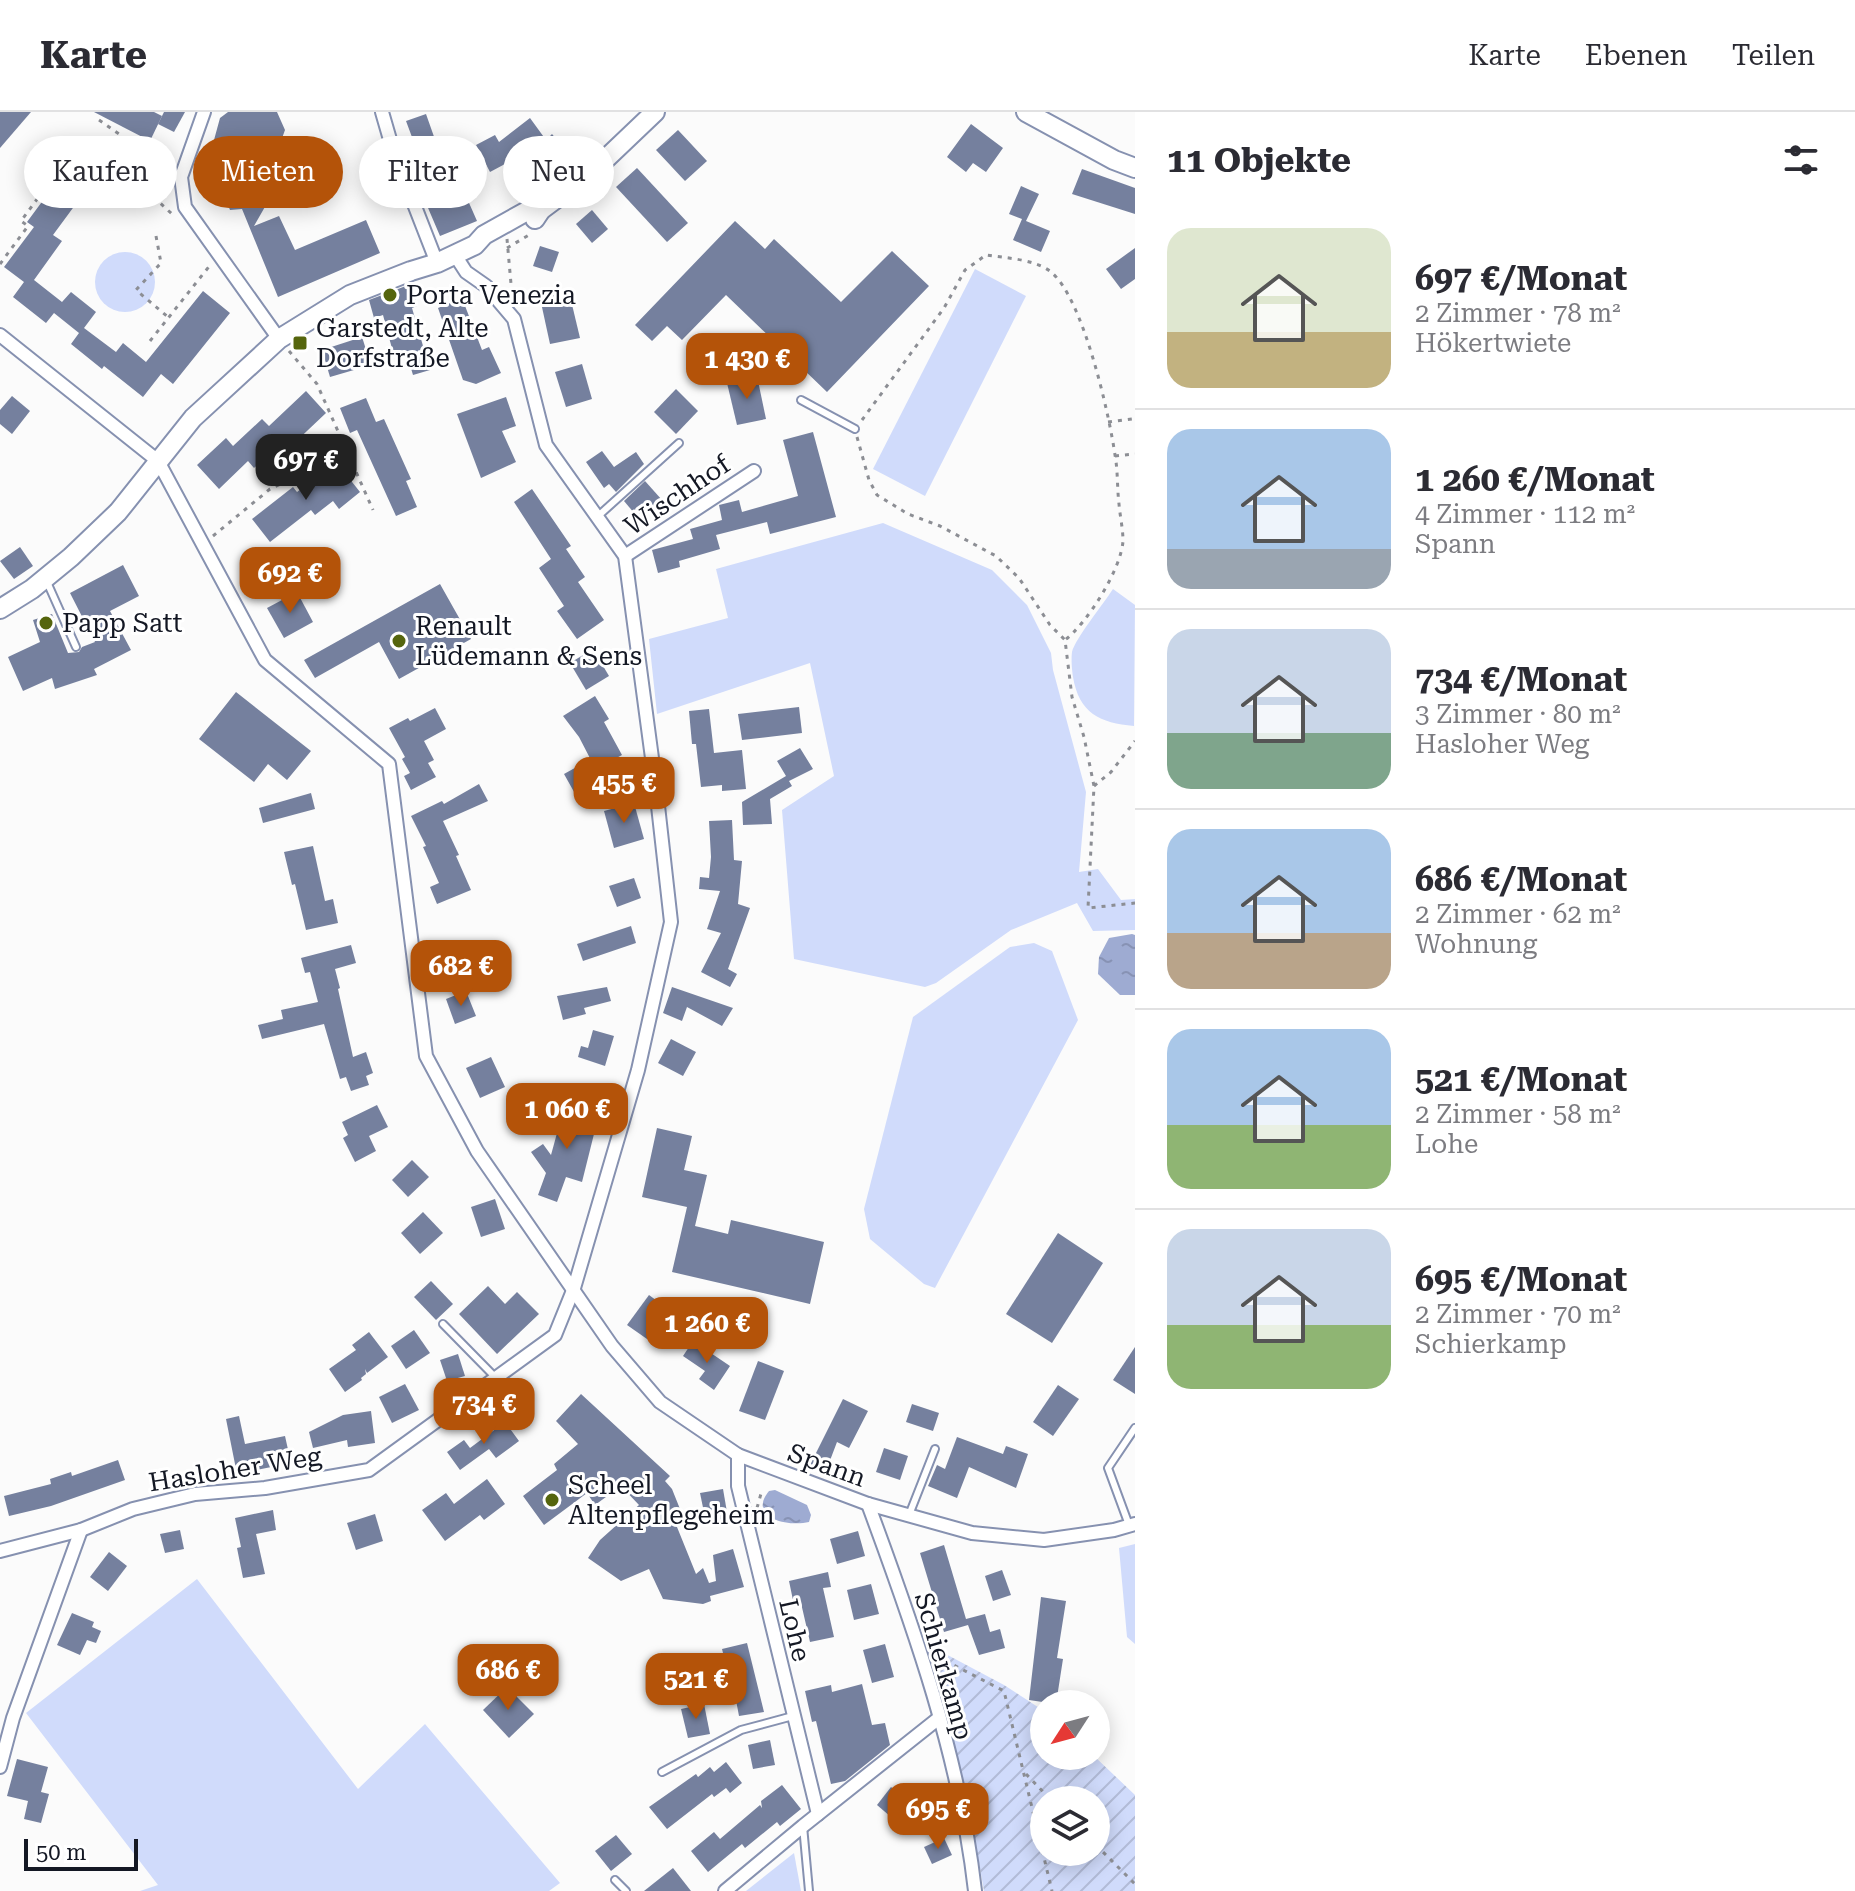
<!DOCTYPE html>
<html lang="de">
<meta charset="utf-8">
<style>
body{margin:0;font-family:"Roboto Serif",serif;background:#f7f7f7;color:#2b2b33;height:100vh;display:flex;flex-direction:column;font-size:30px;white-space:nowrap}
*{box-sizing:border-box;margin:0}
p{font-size:26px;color:#7c7c81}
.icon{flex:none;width:44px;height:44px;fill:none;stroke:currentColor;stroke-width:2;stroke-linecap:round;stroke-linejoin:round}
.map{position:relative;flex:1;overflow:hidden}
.panel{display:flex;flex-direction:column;background:#fff;width:720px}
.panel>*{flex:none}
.guide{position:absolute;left:24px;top:24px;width:760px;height:72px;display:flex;gap:16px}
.needle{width:52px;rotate:234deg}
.buttons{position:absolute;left:1030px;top:1578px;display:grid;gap:16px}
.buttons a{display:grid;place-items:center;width:80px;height:80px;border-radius:50%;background:#fff;box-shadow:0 4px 20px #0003;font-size:40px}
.scale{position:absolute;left:24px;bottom:20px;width:114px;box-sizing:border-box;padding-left:8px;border:4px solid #141824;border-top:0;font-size:22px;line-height:28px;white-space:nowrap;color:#141824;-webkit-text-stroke:6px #fff;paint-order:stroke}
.price{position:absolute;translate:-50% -68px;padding:0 18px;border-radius:16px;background:#b45309;color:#fff;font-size:26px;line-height:52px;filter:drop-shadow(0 2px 4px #0008)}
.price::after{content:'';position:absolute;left:50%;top:48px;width:24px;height:18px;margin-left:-12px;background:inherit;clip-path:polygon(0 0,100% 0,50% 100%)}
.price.current{background:#222;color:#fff}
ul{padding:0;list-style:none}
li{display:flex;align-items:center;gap:24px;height:200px;padding:0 32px}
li+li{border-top:2px solid #e1e1e2}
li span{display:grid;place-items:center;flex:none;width:224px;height:160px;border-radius:24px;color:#555}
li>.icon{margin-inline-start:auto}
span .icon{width:96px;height:96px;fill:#fffc;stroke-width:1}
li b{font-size:34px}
h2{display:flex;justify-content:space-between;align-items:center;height:96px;padding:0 32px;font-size:34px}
.pill{padding:0 28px;border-radius:36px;background:#fff;box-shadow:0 4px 20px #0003;font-size:28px;line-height:72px}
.pill.current{background:#b45309;color:#fff}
header{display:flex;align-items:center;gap:48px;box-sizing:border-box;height:112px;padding:0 40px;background:#fff;border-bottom:2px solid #e1e1e2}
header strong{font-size:38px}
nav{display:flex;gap:44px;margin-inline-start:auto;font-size:28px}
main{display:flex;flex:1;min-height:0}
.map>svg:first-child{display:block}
</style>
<header>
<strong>Karte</strong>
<nav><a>Karte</a><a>Ebenen</a><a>Teilen</a></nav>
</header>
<main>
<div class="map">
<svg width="1135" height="1779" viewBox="0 0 1135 1779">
<defs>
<pattern id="garden-furrows" width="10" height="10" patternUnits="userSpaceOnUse" patternTransform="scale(2)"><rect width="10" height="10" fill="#d0dbfb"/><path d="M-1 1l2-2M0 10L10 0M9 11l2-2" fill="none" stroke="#b2bbd7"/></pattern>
<pattern id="water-ripples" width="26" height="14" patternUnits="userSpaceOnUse" patternTransform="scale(2)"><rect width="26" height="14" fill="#9eabd2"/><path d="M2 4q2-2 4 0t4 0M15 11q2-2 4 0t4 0" fill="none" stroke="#8792b4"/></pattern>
</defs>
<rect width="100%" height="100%" fill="#fbfbfb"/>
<!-- green -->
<g fill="#d0dbfb">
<circle cx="125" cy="170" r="30"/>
<polygon points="975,157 1026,184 925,384 873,357"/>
<polygon points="883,411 992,458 1027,493 1051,541 1053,558 1086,680 1079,760 1098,757 1121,788 1135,787 1135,818 1093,819 1077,791 1011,818 936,871 925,875 794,847 782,698 834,664 810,551 657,602 649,527 728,506 716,457"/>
<path d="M1113,477L1135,493L1134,614C1100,611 1079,601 1073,565C1072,558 1071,548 1072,540C1075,527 1104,491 1113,477Z"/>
<polygon points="1034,831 1052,839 1078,908 935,1176 924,1172 870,1127 864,1097 913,905 1010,835"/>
<polygon points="1135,1432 1135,1532 1127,1525 1119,1436"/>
<polygon points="197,1467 358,1677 425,1612 560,1771 549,1779 140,1779 158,1773 26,1601"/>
<polygon points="794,1741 801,1779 746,1779"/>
</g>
<!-- garden -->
<path fill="url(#garden-furrows)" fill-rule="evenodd" d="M925,1531L1004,1573L1044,1599V1644H1094L1135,1683V1779H984L966,1678ZM1044,1688H1096V1740H1044Z"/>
<!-- water -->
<g fill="url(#water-ripples)">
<polygon points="1132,822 1135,823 1135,883 1120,883 1098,862 1099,845 1109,826"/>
<path d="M775,1378L807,1393L811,1403L809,1410C788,1415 747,1406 769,1379Z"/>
</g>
<!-- building -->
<g fill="#75809e">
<polygon points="0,0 31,0 0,36"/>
<polygon points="94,0 154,0 162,4 150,29"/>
<polygon points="164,0 185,0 174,20 158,12"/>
<polygon points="228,0 277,0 285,18 281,29 285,35 277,48 281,55 272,73 274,79 254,114 279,104 295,138 366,108 380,141 278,185 242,97 230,98 221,76 257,46 215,47 214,28 220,6"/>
<polygon points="426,2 438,36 444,34 477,109 440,124 408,49 419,44 406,9"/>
<polygon points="530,6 546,28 552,22 569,42 522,79 505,52 490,60 476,33 495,23 499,30"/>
<polygon points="971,12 1003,36 986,60 973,51 966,60 947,45"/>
<polygon points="678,18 707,49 685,69 656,38"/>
<polygon points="91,41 118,59 94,94 81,85 53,123 62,129 34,168 62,190 71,180 96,200 84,216 116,240 123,231 146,250 203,179 230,201 173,272 161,262 143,285 104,254 102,257 71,232 79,221 54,201 46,211 13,185 24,170 4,155 34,115 27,110 58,68 68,75"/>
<polygon points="637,56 688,111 667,130 616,75"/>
<polygon points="1082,57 1135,76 1135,102 1072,82"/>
<polygon points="1021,74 1039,82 1026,109 1050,119 1041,140 1013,128 1022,107 1009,102"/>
<polygon points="592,98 608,117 592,131 576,112"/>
<polygon points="735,109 765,137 774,127 841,190 892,139 929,174 827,280 726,183 682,228 667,214 652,229 635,213"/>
<polygon points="540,134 559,140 552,160 533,154"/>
<polygon points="1135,136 1135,167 1121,177 1106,157"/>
<polygon points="411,172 417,194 412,196 430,258 413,263 406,240 394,244 383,203 374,206 369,188"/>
<polygon points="569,180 580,226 550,232 540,186"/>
<polygon points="462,186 482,238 489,235 501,261 476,272 463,268 438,196"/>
<polygon points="362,225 371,253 330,265 322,238"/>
<polygon points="582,252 592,287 566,295 555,260"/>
<polygon points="757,264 766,307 737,313 727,271"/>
<polygon points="676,277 698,299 676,322 654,300"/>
<polygon points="306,279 326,301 289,336 283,330 254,356 248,349 219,377 197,353 226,326 233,334 262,307 269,314"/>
<polygon points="12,284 30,299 12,322 0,312 0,298"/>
<polygon points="506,285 516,314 502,319 516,350 481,366 457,302"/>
<polygon points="366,286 376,310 384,307 411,367 406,369 417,395 396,404 357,318 350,321 340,296"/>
<polygon points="813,320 836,405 770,422 767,410 716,423 720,437 679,449 680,455 658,461 652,438 693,427 690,417 722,408 719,393 739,388 742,400 798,384 783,328"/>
<polygon points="602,339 614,355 636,340 644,352 616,380 609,372 604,376 586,350"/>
<polygon points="337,351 360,380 339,397 333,389 315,403 311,398 270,430 252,407 293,375 297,380"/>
<polygon points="645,369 662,388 640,408 624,389"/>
<polygon points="532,377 571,434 566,437 585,465 578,470 604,508 577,527 557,499 564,494 539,456 551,447 514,390"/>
<polygon points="20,435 33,454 14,467 0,449"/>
<polygon points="123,453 139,484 110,499 131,538 94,557 97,563 55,577 52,566 23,579 8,545 40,530 33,508 52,502 68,541 79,540 82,535 95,530 70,481"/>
<polygon points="440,472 471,527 399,567 379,530 315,566 304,548"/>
<polygon points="297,480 313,510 284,526 267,496"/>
<polygon points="593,537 609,564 586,578 570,551"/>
<polygon points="236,580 311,639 287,668 268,652 254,670 199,627"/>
<polygon points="595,584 609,607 604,610 622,643 596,657 605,672 578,687 564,662 591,647 593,652 579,625 563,604"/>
<polygon points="799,595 802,621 742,628 738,602"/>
<polygon points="435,596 446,617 424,629 434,648 428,651 436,665 411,678 404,664 410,661 402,647 405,645 389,616 408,606 410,609"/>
<polygon points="709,597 714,641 742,638 746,677 722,679 722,673 701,675 696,632 692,632 689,599"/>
<polygon points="800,636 813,657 789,669 792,674 770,687 772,712 743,713 742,690 786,664 777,649"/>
<polygon points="479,672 488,689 443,709 459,743 456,744 471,778 437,792 430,775 439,771 423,735 426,734 411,704 442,689 444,692"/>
<polygon points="311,681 315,697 263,711 259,696"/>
<polygon points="634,691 644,727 614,736 604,699"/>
<polygon points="732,708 734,748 742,749 738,792 750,796 728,857 737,862 730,875 701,860 721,821 707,817 720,779 699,777 700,765 709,766 711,745 709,709"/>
<polygon points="313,734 325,789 333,787 338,811 306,818 295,772 292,773 284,740"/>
<polygon points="634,766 641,786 617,795 609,774"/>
<polygon points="631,814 636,831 583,849 577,832"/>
<polygon points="483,829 492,851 463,863 454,840"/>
<polygon points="351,833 356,851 335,857 340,876 338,877 353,945 366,940 373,961 366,964 369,973 351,979 346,965 340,967 324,912 262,927 258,913 283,907 281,898 318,890 310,860 305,861 301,846"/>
<polygon points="607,875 611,889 584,896 586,902 563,908 557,884"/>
<polygon points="672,875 733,896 722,914 687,895 682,909 663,901"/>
<polygon points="466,879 476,904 455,912 446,887"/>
<polygon points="593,918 614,924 605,954 578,945 581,934 588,936"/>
<polygon points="671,927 696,940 683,964 658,951"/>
<polygon points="491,945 505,975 480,986 466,956"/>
<polygon points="565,992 599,1002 582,1070 566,1065 557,1090 538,1083 546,1061 531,1040 543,1032 551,1043"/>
<polygon points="377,993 388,1015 369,1024 376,1039 355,1050 343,1026 348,1023 342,1010"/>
<polygon points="657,1016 692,1024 684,1058 707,1063 695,1114 728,1122 731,1108 824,1130 810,1192 672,1160 687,1095 642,1085"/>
<polygon points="412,1048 429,1065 408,1085 392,1068"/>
<polygon points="495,1087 505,1117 481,1125 471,1095"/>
<polygon points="423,1100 443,1121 420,1142 401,1121"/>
<polygon points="1058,1121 1103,1151 1052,1231 1006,1202"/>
<polygon points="431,1169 453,1192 436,1208 414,1185"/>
<polygon points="488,1174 505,1192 517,1180 539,1202 497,1242 459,1202"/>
<polygon points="649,1183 668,1197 647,1227 627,1213"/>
<polygon points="414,1218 430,1241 406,1257 391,1234"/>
<polygon points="369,1220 388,1245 367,1261 365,1257 366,1262 361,1266 362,1268 345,1280 329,1257 356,1238 352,1233"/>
<polygon points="693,1229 730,1254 714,1278 699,1267 705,1259 683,1244"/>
<polygon points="1135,1235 1135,1282 1113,1268"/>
<polygon points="458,1242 465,1264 447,1269 440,1248"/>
<polygon points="758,1249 784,1259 765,1308 739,1299"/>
<polygon points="405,1272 419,1298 392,1311 379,1285"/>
<polygon points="1058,1273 1079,1287 1053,1324 1033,1310"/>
<polygon points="581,1282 670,1364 665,1369 672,1377 686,1412 677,1415 696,1462 703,1456 709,1471 716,1469 713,1443 733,1437 744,1475 710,1484 711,1489 703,1492 663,1487 649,1457 621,1469 588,1446 600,1428 639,1393 621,1374 595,1393 587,1381 544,1413 523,1384 557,1358 554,1352 578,1332 556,1309"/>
<polygon points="843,1287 868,1299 849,1336 837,1330 826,1359 810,1353"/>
<polygon points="912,1292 939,1301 933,1319 906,1310"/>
<polygon points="371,1299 375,1331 348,1335 347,1328 313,1336 309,1320 343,1303"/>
<polygon points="239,1304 245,1332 285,1324 291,1351 237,1362 226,1307"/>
<polygon points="505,1310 519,1329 496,1346 489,1337 460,1358 447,1340 464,1328 470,1336"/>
<polygon points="957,1325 1003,1342 1006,1334 1028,1342 1016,1376 969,1355 957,1386 928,1374 937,1353 945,1357"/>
<polygon points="884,1336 908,1344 900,1368 876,1360"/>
<polygon points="118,1348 125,1368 51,1394 9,1404 4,1384 51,1372 50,1367 71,1360 72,1364"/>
<polygon points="487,1367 505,1392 484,1408 480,1403 445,1429 422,1398 446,1381 454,1392"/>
<polygon points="723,1377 728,1406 706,1410 700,1381"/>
<polygon points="273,1398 276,1418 256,1422 265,1462 243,1466 237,1436 241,1435 235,1406"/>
<polygon points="375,1402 383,1429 356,1438 347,1411"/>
<polygon points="180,1418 184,1437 165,1441 160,1422"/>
<polygon points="858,1419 865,1444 837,1452 830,1427"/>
<polygon points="944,1433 966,1507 985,1502 990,1520 1000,1517 1005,1536 979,1543 968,1513 944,1520 920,1441"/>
<polygon points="109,1440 127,1454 108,1479 90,1465"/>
<polygon points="1002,1458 1011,1483 993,1489 985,1464"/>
<polygon points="828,1460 831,1475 823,1476 834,1525 810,1530 801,1491 794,1493 789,1469"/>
<polygon points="871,1472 879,1502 854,1508 847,1478"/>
<polygon points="1041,1485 1066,1489 1057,1546 1063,1547 1056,1592 1029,1588"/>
<polygon points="72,1501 94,1510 92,1515 101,1519 96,1531 87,1528 80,1543 57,1533"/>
<polygon points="747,1531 764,1600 739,1604 730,1557 727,1557 722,1537"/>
<polygon points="885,1532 894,1565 872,1571 863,1538"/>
<polygon points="862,1572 872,1613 885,1611 890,1633 845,1669 831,1672 816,1609 812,1610 805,1579 831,1573 832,1580"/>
<polygon points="507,1575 534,1602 509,1626 483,1598"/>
<polygon points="704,1592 710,1622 688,1626 681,1597"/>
<polygon points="770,1628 775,1653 753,1657 748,1633"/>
<polygon points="17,1647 48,1655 41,1680 49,1682 41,1711 24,1707 28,1689 7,1684"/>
<polygon points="726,1650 742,1671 730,1681 726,1676 714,1685 712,1682 667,1717 649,1695 696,1662 698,1665 710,1655 714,1660"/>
<polygon points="782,1673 801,1697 780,1714 777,1710 745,1736 742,1732 708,1760 691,1739 714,1720 720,1727 760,1693 762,1696 761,1689"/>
<polygon points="891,1675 912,1693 898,1711 877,1693"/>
<polygon points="616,1723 632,1742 611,1759 595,1739"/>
<polygon points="944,1726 952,1743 932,1752 924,1735"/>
<polygon points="673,1756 691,1779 644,1779"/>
</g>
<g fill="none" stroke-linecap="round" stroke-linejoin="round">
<defs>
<g id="lane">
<polyline points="801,288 855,317"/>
<polyline points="597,405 679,331"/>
<polyline points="47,470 76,535"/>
<polyline points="443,1212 496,1266"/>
<polyline points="909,1403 935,1337"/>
<polyline points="1129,1413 1108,1356 1135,1316"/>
<polyline points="662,1660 741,1618 793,1604"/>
<polyline points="803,1714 809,1779"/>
<polyline points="615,1768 626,1779"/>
</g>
<g id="street">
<polyline points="204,0 181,65 185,95 279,227"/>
<polyline points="382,0 393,38 437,151"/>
<polyline points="0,223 158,349 265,548 389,652 426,944 477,1039 612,1234 660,1290 738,1343 868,1392 972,1421 1044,1428 1114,1418 1135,1412"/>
<polyline points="625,444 754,359"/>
<polyline points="738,1343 738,1374 818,1702"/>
<path d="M868,1392C914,1516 960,1646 975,1779"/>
<polyline points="0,1439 81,1418 133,1397 195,1382 265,1376 369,1358 555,1223 574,1176 638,958 671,810 656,676 625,444 546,333 514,207 486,174 466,160 455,143"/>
<polyline points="0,1655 13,1606 81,1418"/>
<polyline points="725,1779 803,1714 939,1606"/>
</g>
<g id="secondary">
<polyline points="1026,0 1114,48 1135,56"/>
<polyline points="535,107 541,98 592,60 655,0"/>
<polyline points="0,497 32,477 71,445 118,400 193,306 279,227 350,183 411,159 437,151 475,133 484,123 527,99 541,98"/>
</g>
</defs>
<!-- lane casing -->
<use href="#lane" stroke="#8691b0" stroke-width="10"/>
<!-- street casing -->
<use href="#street" stroke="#8691b0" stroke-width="16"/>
<!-- secondary casing -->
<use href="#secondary" stroke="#8691b0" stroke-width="22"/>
<!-- path -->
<g stroke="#8c8e94" stroke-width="3" stroke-dasharray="4 6" stroke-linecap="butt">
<polyline points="99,8 171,58"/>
<polyline points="156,124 161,151 136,178 168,205"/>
<polyline points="507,127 512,183"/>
<polyline points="507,136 529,123 528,121"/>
<polyline points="0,152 28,114 21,109 54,64 67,60 91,35 124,58 172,102"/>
<polyline points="150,229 211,152"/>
<polyline points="289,239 317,272 373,398"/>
<path d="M862,308L944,196L965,158L986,143C1005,146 1035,147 1051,160C1083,186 1109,301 1115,343C1118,359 1117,376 1119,392C1120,404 1123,417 1123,429C1121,458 1087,511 1065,528"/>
<polyline points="1108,310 1132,307 1135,310"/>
<polyline points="857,325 869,368 877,383 908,402 940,414 996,444 1019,466 1050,513 1065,528 1072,585 1084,625 1094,674 1088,796 1135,791"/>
<polyline points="1115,344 1135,342"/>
<polyline points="213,424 270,377 348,341"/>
<polyline points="1094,674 1111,660 1135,629"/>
<polyline points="757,1396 762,1378"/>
<polyline points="936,1546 942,1547 1004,1579 1052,1779"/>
<polyline points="1026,1662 1051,1688"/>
<polyline points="1096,1733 1135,1772"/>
</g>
<!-- lane -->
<use href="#lane" stroke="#fff" stroke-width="6"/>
<!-- street -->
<use href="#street" stroke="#fff" stroke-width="12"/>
<!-- secondary -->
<use href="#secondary" stroke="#fff" stroke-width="18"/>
</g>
<!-- markers -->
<g fill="#55650d" stroke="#fff" stroke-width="3">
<circle cx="390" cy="183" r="8"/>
<rect x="292" y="223" width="16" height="16" rx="4"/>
<circle cx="46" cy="511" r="8"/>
<circle cx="399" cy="529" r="8"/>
<circle cx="552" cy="1388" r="8"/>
</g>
<g text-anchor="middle" stroke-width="6" stroke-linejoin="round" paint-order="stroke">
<!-- poi labels -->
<g font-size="26" fill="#141824" stroke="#fff" text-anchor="start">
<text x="406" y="192">Porta Venezia</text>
<text x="316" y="225">Garstedt, Alte<tspan x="316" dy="30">Dorfstraße</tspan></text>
<text x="62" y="520">Papp Satt</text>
<text x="415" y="523">Renault<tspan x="415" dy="30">Lüdemann &amp; Sens</tspan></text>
<text x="568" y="1382">Scheel<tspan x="568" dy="30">Altenpflegeheim</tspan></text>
</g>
<!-- street labels -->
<g font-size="26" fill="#141824" stroke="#fff">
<text transform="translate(677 383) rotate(-34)" y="9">Wischhof</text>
<text transform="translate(827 1353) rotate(20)" y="9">Spann</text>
<text transform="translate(235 1357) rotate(-9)" y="9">Hasloher Weg</text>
<text transform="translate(795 1518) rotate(77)" y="9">Lohe</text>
<text transform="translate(944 1554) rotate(74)" y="9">Schierkamp</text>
</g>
</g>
</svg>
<div class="buttons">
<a><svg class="needle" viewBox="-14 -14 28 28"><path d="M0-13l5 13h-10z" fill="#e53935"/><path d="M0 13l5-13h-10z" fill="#7c7c81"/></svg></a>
<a><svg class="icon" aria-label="layers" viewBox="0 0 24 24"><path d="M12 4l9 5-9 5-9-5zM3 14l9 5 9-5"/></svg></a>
</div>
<div class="scale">50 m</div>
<b class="price" style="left:747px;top:289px">1 430 €</b>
<b class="price current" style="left:306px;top:390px">697 €</b>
<b class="price" style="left:290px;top:503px">692 €</b>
<b class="price" style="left:624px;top:713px">455 €</b>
<b class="price" style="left:461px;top:896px">682 €</b>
<b class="price" style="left:567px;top:1039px">1 060 €</b>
<b class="price" style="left:707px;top:1253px">1 260 €</b>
<b class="price" style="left:484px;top:1334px">734 €</b>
<b class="price" style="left:508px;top:1600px">686 €</b>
<b class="price" style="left:696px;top:1609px">521 €</b>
<b class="price" style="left:938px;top:1739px">695 €</b>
<div class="guide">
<a class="pill">Kaufen</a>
<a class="pill current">Mieten</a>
<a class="pill">Filter</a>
<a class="pill">Neu</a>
</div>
</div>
<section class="panel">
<h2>11 Objekte<svg class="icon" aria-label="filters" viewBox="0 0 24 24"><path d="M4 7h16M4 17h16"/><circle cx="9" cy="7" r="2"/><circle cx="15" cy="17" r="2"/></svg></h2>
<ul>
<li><span style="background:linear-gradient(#dfe7d0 65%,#c2b280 0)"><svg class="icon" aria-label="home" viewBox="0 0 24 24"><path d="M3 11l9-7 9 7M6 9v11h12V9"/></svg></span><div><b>697 €/Monat</b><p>2 Zimmer · 78 m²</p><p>Hökertwiete</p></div></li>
<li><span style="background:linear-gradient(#a9c7e8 75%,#9aa5b1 0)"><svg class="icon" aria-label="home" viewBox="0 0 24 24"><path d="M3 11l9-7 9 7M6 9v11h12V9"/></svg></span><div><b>1 260 €/Monat</b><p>4 Zimmer · 112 m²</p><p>Spann</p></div></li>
<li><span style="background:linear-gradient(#c9d6e8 65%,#7fa58c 0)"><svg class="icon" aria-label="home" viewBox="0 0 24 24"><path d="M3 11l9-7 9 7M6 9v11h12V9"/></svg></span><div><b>734 €/Monat</b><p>3 Zimmer · 80 m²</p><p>Hasloher Weg</p></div></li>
<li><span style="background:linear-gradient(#a9c7e8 65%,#b9a48a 0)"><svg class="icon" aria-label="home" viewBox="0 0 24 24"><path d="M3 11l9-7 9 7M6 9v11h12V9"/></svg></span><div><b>686 €/Monat</b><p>2 Zimmer · 62 m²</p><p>Wohnung</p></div></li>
<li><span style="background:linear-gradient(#a9c7e8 60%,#8fb573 0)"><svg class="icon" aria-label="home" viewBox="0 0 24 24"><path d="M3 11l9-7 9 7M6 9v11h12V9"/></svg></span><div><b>521 €/Monat</b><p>2 Zimmer · 58 m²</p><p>Lohe</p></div></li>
<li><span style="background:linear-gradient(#c9d6e8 60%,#8fb573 0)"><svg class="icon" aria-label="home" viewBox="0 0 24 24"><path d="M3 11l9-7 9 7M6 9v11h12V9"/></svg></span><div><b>695 €/Monat</b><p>2 Zimmer · 70 m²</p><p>Schierkamp</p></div></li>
</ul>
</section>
</main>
